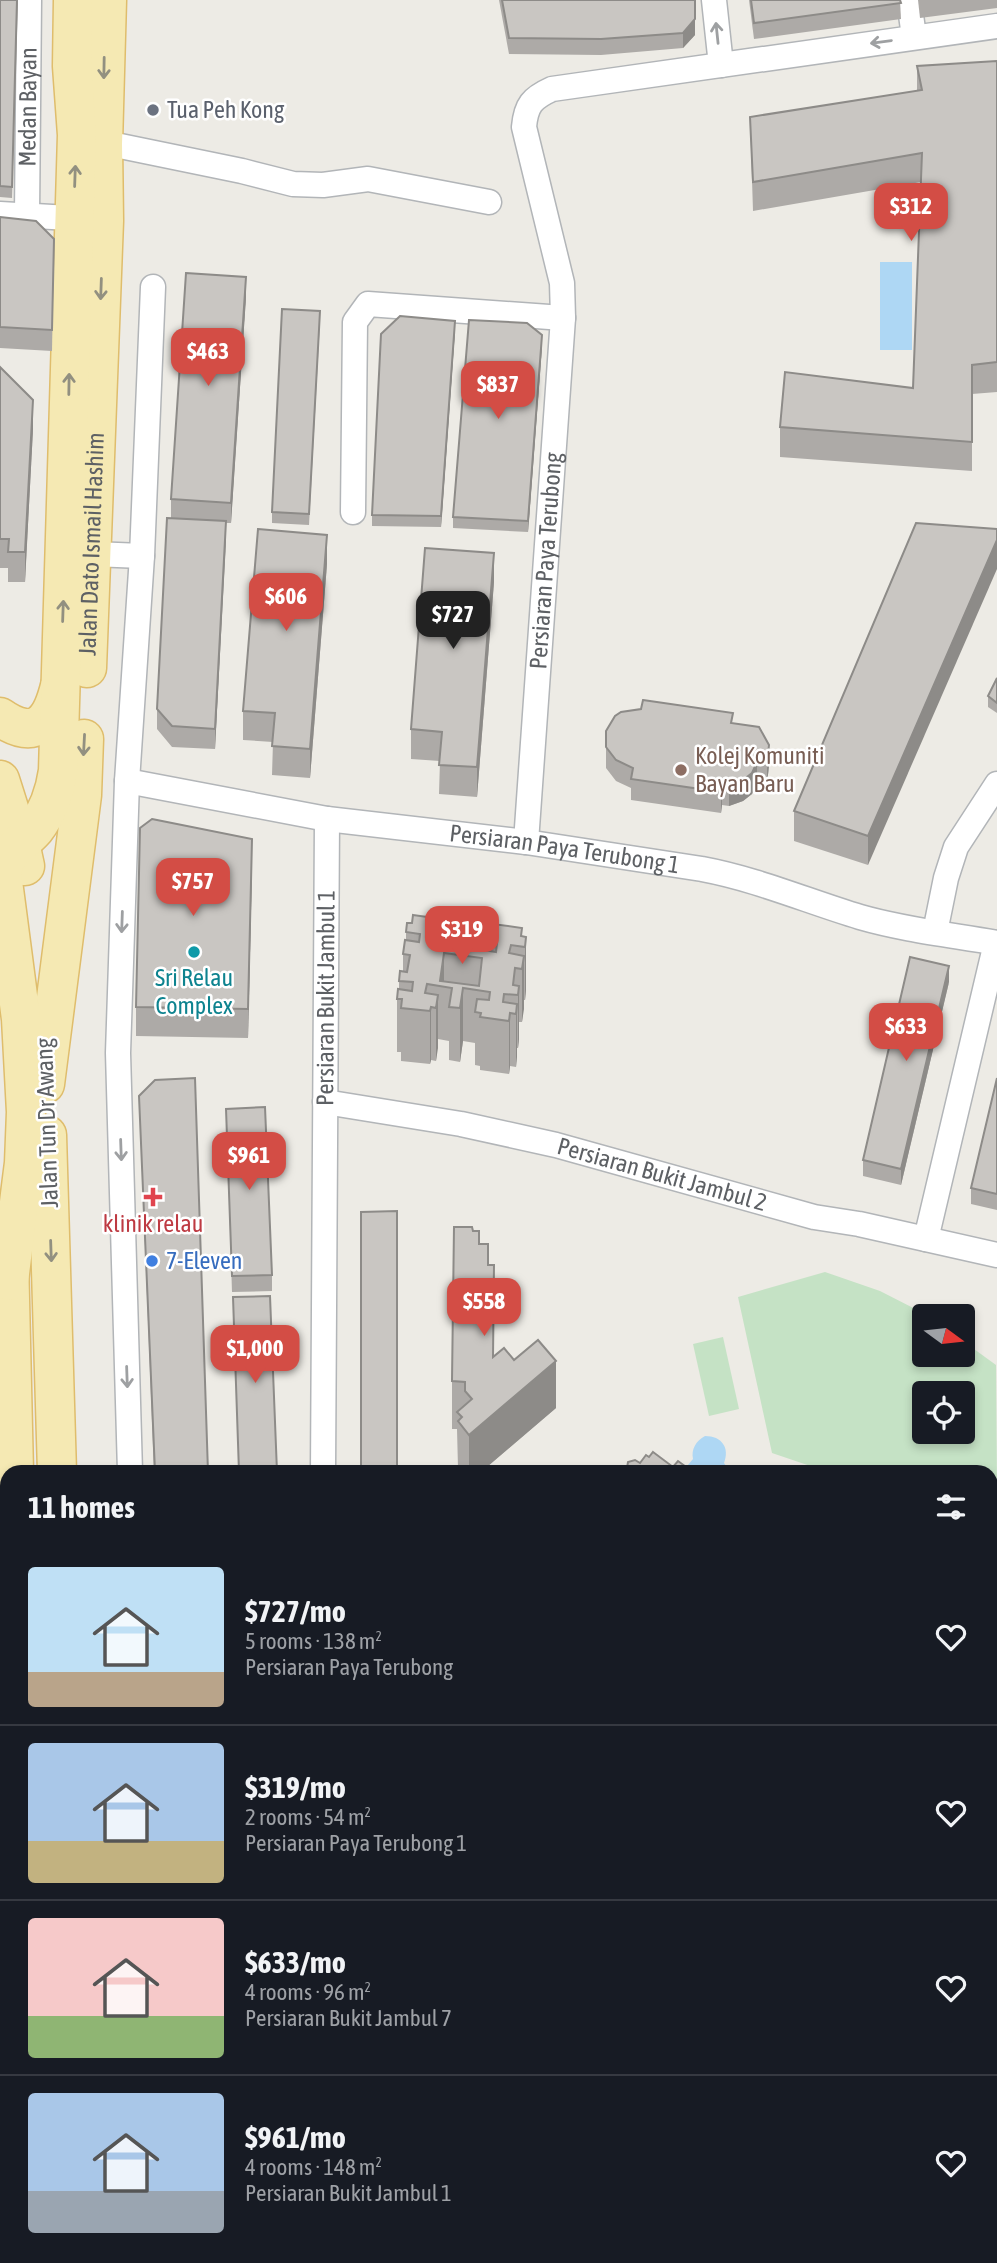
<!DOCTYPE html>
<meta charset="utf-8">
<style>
body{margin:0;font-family:"Asap Condensed",sans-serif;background:#20242c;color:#f1f3f6;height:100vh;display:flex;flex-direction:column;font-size:26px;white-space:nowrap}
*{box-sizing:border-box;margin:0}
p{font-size:23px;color:#9ea1a6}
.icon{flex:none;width:38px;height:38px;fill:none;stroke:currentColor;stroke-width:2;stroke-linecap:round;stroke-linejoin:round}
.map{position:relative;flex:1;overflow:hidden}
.panel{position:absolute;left:0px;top:1465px;width:998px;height:800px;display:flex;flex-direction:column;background:#171b24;border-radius:21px 21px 0 0;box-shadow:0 4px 10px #0003}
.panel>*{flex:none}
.needle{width:46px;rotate:105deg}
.fabs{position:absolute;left:912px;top:1304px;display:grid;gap:14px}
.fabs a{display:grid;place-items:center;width:63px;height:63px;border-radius:7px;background:#171b24;box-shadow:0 4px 10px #0003;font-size:35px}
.price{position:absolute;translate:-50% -60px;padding:0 16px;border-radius:14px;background:#d34d45;color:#fff;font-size:23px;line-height:46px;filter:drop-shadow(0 2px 4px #0008)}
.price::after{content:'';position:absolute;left:50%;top:42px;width:21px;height:16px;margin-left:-10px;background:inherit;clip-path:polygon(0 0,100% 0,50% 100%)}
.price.on{background:#222;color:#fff}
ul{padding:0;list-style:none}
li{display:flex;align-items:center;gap:21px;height:175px;padding:0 28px}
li+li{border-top:2px solid #363941}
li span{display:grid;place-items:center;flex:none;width:196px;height:140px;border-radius:7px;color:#555}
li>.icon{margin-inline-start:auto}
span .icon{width:84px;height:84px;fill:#fffc;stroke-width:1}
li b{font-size:30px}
h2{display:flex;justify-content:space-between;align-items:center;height:84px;padding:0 28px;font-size:30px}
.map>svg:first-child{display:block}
</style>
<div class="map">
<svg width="997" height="2263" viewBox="0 0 997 2263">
<rect width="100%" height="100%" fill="#edebe5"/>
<!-- green -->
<g fill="#c5e2c5" fill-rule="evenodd">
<path d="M825,1272L880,1291L929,1316H924V1354H962L963,1341L996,1365L997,1487H991L990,1472H828L772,1453L738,1297ZM962,1393V1432H924V1393Z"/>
<polygon points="723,1337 739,1409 709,1416 693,1344"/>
<polygon points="991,1753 997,1754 997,2263 105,2263 105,2258 990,2258"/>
</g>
<!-- water -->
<g fill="#aed7f4">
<rect x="880" y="262" width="32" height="88"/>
<path d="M705,1436C722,1436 730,1448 724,1463L730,1472L705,1470L704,1472H682L693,1459C691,1449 696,1441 705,1436Z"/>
</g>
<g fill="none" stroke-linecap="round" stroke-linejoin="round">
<defs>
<g id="minor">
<polyline points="714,0 721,65"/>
<polyline points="909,0 914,37"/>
<polyline points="91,140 242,171 293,184 323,185 368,179 489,202"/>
<polyline points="0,214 87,219"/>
<path id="s1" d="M27,215L29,0"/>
<polyline points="353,512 355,322 368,304 563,318"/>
<polyline points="93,554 142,556"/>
<path id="s2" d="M127,781L327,819L526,842L702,869C756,879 807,901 860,917C905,930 952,935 997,943"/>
<path id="s3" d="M526,842L563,318L562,283L524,127C526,105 532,98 552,89L997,26"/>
<polyline points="935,932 946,878 956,847 997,784"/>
<path id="s4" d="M325,1102L461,1124L556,1145L814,1217L859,1224L997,1255"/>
<polyline points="926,1239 996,943"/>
<polyline points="130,1472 118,1053 127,781 142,556 153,287"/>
<path id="s5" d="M323,1472L327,819"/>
<polyline points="990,1594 997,1593"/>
</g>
<polyline id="tertiary" points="990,1717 997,1716"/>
<g id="primary">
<path id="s6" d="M87,668L104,221L103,144L107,0"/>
<path d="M0,717C36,742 51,722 60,686"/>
<polyline points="0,780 20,843 25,866"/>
<polyline points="45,1084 82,795 84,739"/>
<polyline points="47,1135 57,1472"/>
<polyline points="9,1256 14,1472"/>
<path d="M9,1281L24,1163L26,1112L21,1019L2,874C4,851 21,845 35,829C48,812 55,792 58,771L77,135L72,66L73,0"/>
<polyline points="38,2258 38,2263"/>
<polyline points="79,2258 79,2263"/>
</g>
</defs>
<!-- minor casing -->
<use href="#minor" stroke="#b2b5b8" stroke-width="27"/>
<!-- tertiary casing -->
<use href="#tertiary" stroke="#b2b5b8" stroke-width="32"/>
<!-- primary casing -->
<use href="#primary" stroke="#dfbd6c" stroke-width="41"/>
<!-- minor -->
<use href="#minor" stroke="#fff" stroke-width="24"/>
<!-- tertiary -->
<use href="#tertiary" stroke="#fff" stroke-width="30"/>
<!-- primary -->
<use href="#primary" stroke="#f5e9b3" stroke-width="38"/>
</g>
<!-- wall -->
<g fill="#adaaa7">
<polygon points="0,0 18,0 12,198 0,197"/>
<polygon points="499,0 695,0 695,35 683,48 601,55 509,54"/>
<polygon points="749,0 900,0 901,19 754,39"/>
<polygon points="918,0 997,0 997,8 920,18"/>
<polygon points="997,61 997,392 972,394 972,471 780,457 780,427 913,388 921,182 753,211 750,117 917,91 917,66"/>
<polygon points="0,217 54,239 52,351 0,348"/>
<polygon points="246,297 231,523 226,523 215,749 172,747 157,729 157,709 171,518 171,499"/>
<polygon points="320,322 309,525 272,523 272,512"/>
<polygon points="455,331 441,527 372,526 372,515"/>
<polygon points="542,346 528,532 453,528 453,517"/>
<polygon points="0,367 33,429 25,582 8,582 8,568 0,568"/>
<polygon points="916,523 868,865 794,841 794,811"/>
<polygon points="327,564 310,778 272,775 273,742 243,740 243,711"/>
<polygon points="494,582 477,797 439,794 440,761 411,759 411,729"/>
<polygon points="997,678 997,713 988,707 988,696"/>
<polygon points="733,724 759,727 769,766 767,783 757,782 752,794 743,801 729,806 722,805 721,813 631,800 631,788 616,781 606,768 606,731"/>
<polygon points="252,868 248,1038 136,1036 136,1007"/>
<polygon points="412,923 442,923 447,934 485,939 526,937 526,990 525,1000 524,1000 522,1022 519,1022 519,1039 518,1048 517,1048 516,1067 510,1066 509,1074 480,1070 480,1066 475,1065 475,1043 463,1041 460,1062 449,1060 449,1041 438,1039 436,1061 431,1060 430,1064 401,1061 401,1052 397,1052 397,999 399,990 399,981 403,972 403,954 406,940 406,932"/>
<polygon points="949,982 901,1185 863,1176 863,1160"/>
<polygon points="997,1078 997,1210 971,1204 971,1188"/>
<polygon points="139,1096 208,1472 154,1472"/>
<polygon points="226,1109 272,1275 272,1291 232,1292"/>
<polygon points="479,1244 488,1265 494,1357 556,1408 481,1472 460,1472 458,1468 457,1429 452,1429 452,1381"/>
</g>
<!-- shaded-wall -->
<g fill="#8d8b88">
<polygon points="695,0 695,35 683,48 683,33"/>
<polygon points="246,277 246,297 231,523 231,503"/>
<polygon points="455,321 455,331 441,527 441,516"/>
<polygon points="542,335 542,346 528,532 528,521"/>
<polygon points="33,400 33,429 25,582 25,552"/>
<polygon points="226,521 226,541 215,749 215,729"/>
<polygon points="327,535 327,564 310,778 310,749"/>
<polygon points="997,540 997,569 868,865 868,836"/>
<polygon points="494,553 494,582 477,797 477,767"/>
<polygon points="769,745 769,766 767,783 767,763"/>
<polygon points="757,762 757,782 752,794 743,801 729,806 729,785"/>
<polygon points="722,784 722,805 721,813 721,792"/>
<polygon points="252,839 252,868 248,1038 248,1009"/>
<polygon points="526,937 526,990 525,1000 525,947"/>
<polygon points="444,953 444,987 440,981"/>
<polygon points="524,956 524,1009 522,1022 522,969"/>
<polygon points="949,966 949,982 901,1185 901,1169"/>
<polygon points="519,986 519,1039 518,1048 518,995"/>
<polygon points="463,988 463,1041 460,1062 460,1008"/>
<polygon points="438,995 438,1048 436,1061 436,1008"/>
<polygon points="517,1004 517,1057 516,1067 516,1014"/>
<polygon points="431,1007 431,1060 430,1064 430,1011"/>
<polygon points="510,1013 510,1066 509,1074 509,1021"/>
<polygon points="556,1361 556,1408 481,1472 469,1472 469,1435"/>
</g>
<!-- building -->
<g fill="#c9c6c2" stroke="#8d8b88" stroke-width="2" fill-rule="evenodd">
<polygon points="0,0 17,0 12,187 0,186"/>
<polygon points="502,0 695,0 695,19 683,33 601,39 509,38"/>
<polygon points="751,0 900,0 901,3 754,23"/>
<polygon points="997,61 997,362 972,365 972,442 780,427 785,372 913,388 922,153 753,182 750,117 922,90 917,66"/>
<polygon points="0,217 36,221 54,239 52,330 0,327"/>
<polygon points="186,273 246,277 231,503 171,499"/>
<polygon points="282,309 320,311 309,514 272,512"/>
<polygon points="400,316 455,321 441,516 372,515 381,334"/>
<polygon points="469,320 527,323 542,335 528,521 453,517"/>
<polygon points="0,367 33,400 25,552 8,552 9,539 0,539"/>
<polygon points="167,518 226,521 215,729 172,726 157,709"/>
<polygon points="916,523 997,529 997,540 868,836 794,811"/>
<polygon points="258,529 327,535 310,749 272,746 275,713 243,711"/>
<polygon points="425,548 494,553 477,767 439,765 442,732 411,729"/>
<polygon points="997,678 997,703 988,696"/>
<polygon points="643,700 733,713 731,723 759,727 769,745 767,763 757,762 752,773 743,780 729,785 722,784 721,792 631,779 633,768 616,760 606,747 606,731 615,716 621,712 641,709"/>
<polygon points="152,819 252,839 248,1009 136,1007 140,828"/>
<path d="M413,915L442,919L441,923L447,924L446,933L453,934L454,931L476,934L475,938L485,939L486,928L492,929L493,924L522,928L521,936L526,937L525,947L511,945L509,953L524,956L522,969L515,968L513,985L519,986L518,995L504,994L503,1002L517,1004L516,1014L510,1013L509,1021L480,1017L481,1013L475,1012L477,999L489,1000L490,992L463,988L460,1008L449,1007L452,988L427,984L425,993L438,995L436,1008L431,1007L430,1011L401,1008L402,999H397L398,989L412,991L413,982L399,981L400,971L407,972L410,955L403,954L405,940L419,942L420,934L406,932L407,923H412ZM434,936L446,937L444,946L433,944ZM485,941L497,943L496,952L483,950ZM444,953L482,958L479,986L440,981Z"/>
<polygon points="910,957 949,966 901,1169 863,1160"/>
<polygon points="195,1078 208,1472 155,1472 139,1096 155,1080"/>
<polygon points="997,1078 997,1194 971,1188"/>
<polygon points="265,1107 272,1275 232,1276 226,1109"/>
<polygon points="397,1211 397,1472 361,1472 361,1212"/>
<polygon points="454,1227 472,1227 473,1231 479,1231 479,1244 488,1244 488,1265 494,1265 493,1357 504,1348 514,1360 538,1340 556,1361 469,1435 458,1421 462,1417 457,1412 472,1399 465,1391 465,1382 452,1381"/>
<polygon points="270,1296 277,1472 239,1472 233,1297"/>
<polygon points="653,1452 673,1467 678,1461 693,1472 631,1472 627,1468 628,1462 635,1460 640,1463 646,1455 649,1457"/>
<polygon points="761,1470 778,1472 761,1472"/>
</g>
<!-- one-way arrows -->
<defs><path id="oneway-shaft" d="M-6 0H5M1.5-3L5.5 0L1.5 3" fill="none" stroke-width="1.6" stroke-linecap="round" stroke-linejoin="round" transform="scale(1.75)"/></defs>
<g stroke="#9ea0a2">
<use href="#oneway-shaft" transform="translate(717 33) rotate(-96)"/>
<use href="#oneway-shaft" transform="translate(881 42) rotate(172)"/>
<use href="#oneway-shaft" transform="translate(122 922) rotate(92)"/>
<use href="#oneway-shaft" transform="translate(121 1150) rotate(88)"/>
<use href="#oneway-shaft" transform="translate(127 1377) rotate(88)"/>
</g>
<g stroke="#929080">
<use href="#oneway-shaft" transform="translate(104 68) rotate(91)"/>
<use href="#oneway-shaft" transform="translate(75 176) rotate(-88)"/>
<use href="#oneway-shaft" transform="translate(101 289) rotate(92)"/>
<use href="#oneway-shaft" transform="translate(69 384) rotate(-89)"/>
<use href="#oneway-shaft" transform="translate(63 611) rotate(-88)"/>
<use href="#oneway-shaft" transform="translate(84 745) rotate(93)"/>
<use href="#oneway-shaft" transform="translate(51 1251) rotate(88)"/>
</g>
<!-- markers -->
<circle fill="#6b7280" stroke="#fff" stroke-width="2.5" cx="153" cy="110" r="7"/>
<circle fill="#8d6e63" stroke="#fff" stroke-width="2.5" cx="681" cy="770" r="7"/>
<circle fill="#0f9aa8" stroke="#fff" stroke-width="2.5" cx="194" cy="952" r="7"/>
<path fill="#e0444e" stroke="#fff" stroke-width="2.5" d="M149.5 1186.5h7v7h7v7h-7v7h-7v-7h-7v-7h7z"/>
<circle fill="#3f7fe0" stroke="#fff" stroke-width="2.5" cx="152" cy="1261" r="7"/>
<g text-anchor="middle" stroke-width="5" stroke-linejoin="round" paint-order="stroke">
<!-- street labels -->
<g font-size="24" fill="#5d6064" stroke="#fff">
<text dy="8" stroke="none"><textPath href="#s1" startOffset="108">Medan Bayan</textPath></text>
<text dy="8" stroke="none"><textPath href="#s6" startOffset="124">Jalan Dato Ismail Hashim</textPath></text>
<text dy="8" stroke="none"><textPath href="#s3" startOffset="282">Persiaran Paya Terubong</textPath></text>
<text dy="8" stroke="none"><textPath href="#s2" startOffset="443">Persiaran Paya Terubong 1</textPath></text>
<text dy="8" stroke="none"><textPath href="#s5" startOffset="474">Persiaran Bukit Jambul 1</textPath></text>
<text transform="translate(47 1123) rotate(-92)" y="8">Jalan Tun Dr Awang</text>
<text dy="8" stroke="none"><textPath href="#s4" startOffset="345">Persiaran Bukit Jambul 2</textPath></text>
</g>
<!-- worship labels -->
<g font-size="24" fill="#5b616d" stroke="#fff" text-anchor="start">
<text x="167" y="118">Tua Peh Kong</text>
</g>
<!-- education labels -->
<g font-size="24" fill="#785e54" stroke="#fff" text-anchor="start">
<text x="695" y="764">Kolej Komuniti<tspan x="695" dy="28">Bayan Baru</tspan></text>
</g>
<!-- culture labels -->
<g font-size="24" fill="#0d838f" stroke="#fff">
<text x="194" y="986">Sri Relau<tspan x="194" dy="28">Complex</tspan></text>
</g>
<!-- health labels -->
<g font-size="24" fill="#be3a42" stroke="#fff">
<text x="153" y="1232">klinik relau</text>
</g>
<!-- shop labels -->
<g font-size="24" fill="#366cbe" stroke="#fff" text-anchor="start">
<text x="166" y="1269">7-Eleven</text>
</g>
</g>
</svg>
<div class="fabs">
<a><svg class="needle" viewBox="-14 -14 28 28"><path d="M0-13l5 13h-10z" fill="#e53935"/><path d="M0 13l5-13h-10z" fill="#9ea1a6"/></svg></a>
<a><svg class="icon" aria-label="locate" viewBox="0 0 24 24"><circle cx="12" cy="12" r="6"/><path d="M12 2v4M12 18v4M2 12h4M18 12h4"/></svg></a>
</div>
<b class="price" style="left:911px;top:243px">$312</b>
<b class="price" style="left:208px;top:388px">$463</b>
<b class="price" style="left:498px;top:421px">$837</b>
<b class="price" style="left:286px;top:633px">$606</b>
<b class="price on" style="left:453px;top:651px">$727</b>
<b class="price" style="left:193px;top:918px">$757</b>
<b class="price" style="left:462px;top:966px">$319</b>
<b class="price" style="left:906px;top:1063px">$633</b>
<b class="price" style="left:249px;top:1192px">$961</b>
<b class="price" style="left:484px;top:1338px">$558</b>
<b class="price" style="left:255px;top:1385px">$1,000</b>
<section class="panel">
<h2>11 homes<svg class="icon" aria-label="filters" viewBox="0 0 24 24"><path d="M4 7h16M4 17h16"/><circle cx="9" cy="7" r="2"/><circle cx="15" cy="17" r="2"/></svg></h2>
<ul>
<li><span style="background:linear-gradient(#bfe0f5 75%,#b9a48a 0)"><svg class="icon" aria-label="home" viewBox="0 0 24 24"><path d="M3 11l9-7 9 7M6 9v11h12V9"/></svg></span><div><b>$727/mo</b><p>5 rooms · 138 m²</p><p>Persiaran Paya Terubong</p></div><svg class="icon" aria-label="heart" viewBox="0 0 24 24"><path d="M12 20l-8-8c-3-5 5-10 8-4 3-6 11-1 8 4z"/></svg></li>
<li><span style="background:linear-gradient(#a9c7e8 70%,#c2b280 0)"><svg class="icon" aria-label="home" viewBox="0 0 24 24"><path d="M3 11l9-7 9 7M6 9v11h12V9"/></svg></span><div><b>$319/mo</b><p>2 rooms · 54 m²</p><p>Persiaran Paya Terubong 1</p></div><svg class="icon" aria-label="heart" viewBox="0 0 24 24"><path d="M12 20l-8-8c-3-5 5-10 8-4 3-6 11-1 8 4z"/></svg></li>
<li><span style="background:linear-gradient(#f6c9c9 70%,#8fb573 0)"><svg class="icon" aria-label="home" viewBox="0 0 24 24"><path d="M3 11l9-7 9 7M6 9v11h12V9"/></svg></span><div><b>$633/mo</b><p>4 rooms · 96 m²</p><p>Persiaran Bukit Jambul 7</p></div><svg class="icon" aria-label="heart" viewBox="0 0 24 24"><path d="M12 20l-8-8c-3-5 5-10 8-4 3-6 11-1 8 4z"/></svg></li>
<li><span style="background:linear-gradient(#a9c7e8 70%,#9aa5b1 0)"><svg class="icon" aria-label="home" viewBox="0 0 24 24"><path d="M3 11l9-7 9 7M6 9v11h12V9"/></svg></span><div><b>$961/mo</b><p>4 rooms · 148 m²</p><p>Persiaran Bukit Jambul 1</p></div><svg class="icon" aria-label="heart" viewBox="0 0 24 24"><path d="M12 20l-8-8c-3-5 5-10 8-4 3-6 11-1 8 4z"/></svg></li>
</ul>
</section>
</div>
